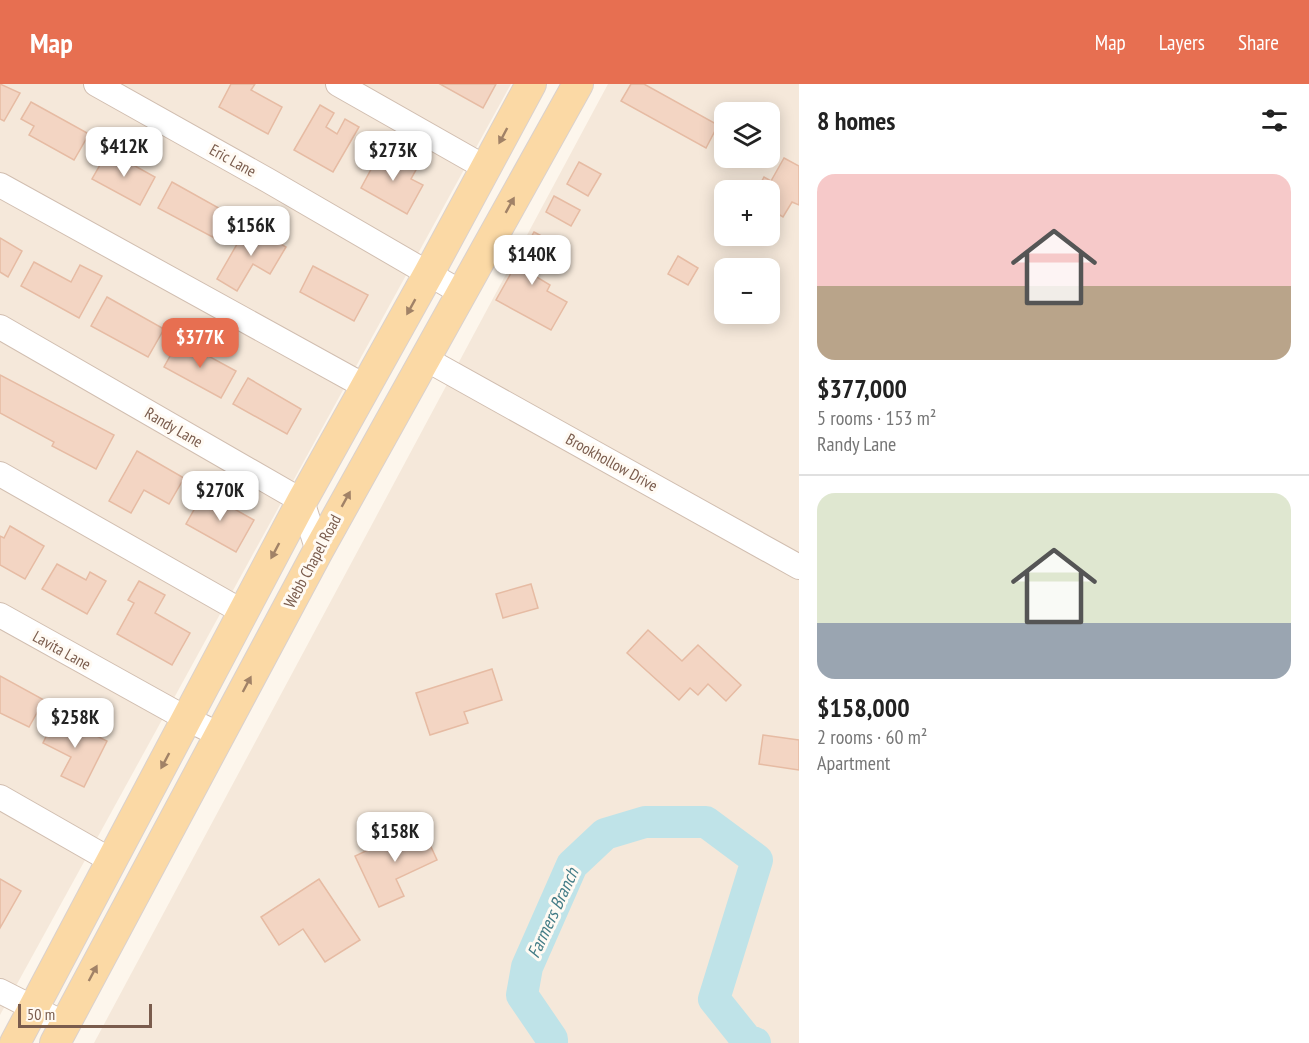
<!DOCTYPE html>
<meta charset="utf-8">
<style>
body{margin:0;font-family:"PT Sans Narrow",sans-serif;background:#f2f2f2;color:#222;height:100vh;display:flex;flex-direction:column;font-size:22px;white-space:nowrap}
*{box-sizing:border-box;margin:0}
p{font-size:20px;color:#767676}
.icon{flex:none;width:33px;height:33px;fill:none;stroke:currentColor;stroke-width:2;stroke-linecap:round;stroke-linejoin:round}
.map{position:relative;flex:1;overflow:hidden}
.panel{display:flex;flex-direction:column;background:#fff;width:510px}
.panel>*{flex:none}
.buttons{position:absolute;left:714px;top:18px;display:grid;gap:12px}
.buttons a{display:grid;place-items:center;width:66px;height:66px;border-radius:12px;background:#fff;box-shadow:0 3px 15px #0003;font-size:30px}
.scale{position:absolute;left:18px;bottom:15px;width:134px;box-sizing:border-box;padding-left:6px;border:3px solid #7a5c4d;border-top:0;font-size:16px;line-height:21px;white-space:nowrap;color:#7a5c4d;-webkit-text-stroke:4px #fffaf3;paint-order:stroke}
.price{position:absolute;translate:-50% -51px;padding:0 14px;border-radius:12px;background:#fff;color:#222;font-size:20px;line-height:39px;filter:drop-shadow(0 2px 3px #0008)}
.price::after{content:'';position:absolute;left:50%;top:36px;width:18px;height:14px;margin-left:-9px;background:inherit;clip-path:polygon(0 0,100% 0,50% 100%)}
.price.active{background:#e76f51;color:#fff}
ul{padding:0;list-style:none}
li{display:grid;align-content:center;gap:12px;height:318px;padding:0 18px}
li+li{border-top:2px solid #e0e0e0}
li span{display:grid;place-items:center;height:186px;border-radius:18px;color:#555}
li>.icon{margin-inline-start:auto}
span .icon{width:108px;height:108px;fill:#fffc;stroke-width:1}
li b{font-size:26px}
h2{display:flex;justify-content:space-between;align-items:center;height:72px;padding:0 18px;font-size:26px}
header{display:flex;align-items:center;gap:36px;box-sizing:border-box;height:84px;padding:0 30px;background:#e76f51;color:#fff}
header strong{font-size:28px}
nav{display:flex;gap:33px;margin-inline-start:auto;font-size:21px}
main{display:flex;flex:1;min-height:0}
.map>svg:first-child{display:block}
</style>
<header>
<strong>Map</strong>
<nav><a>Map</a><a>Layers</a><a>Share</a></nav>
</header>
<main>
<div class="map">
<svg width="799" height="959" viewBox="0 0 799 959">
<rect width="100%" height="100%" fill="#fdf6ec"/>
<!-- residential -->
<g fill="#f5e8da" fill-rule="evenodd">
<polygon points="0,0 511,0 0,931"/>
<path d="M608,0H799V959H94ZM724,28H770V74H724ZM724,106H770V152H724ZM724,184H770V230H724Z"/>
</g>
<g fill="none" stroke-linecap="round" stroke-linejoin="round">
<!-- river -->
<polyline stroke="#bfe3e8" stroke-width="32" points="552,959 552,955 522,911 527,883 572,781 605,750 645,738 706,738 757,776 714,915 746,955 755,959"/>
</g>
<!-- building -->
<g fill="#f3d5c3" stroke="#e6bba3" stroke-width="1.5">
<polygon points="0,0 20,9 4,37 0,35"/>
<polygon points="231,0 255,0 251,6 282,23 268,50 219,23"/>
<polygon points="440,0 496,0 483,24"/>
<polygon points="631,0 644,0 718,41 706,64 621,17"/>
<polygon points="31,18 89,50 74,76 29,51 34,42 21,35"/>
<polygon points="320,21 334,29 326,43 337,50 345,35 359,43 333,88 294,66"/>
<polygon points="382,65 417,84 411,95 423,101 407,130 361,104"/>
<polygon points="108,67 155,93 140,121 92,95"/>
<polygon points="784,74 799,82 799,121 792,118 783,133 770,125 770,106 757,106 764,93 771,97"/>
<polygon points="579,78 601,90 588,112 567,100"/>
<polygon points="172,98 233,132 220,157 158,124"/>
<polygon points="554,112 580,126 571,142 546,128"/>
<polygon points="248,141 286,163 270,190 253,180 237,207 217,195"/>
<polygon points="534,148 553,158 535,192 550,201 547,207 567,218 551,246 496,216"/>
<polygon points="0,154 22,167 8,193 0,188"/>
<polygon points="678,172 698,184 688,201 668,190"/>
<polygon points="34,178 71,198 80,181 102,192 79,234 21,202"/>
<polygon points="313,182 368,211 354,237 300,208"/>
<polygon points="107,213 164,245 148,273 91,242"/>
<polygon points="179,256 236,287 221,314 164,283"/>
<polygon points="0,291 114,351 96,385 52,362 54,358 0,329"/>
<polygon points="248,294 301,325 287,350 233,320"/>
<polygon points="137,367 184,394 169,420 144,406 131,429 109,417"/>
<polygon points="204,408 254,436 236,468 186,440"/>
<polygon points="10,442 44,462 25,495 0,481 0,452 4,454"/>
<polygon points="57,480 86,496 90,488 106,497 87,530 42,505"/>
<polygon points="139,497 165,511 155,529 190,549 172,581 117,550 134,519 128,516"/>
<polygon points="531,500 538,524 503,534 496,510"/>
<polygon points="648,546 682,577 698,561 741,601 726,617 708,600 698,611 690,604 679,616 627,569"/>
<polygon points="492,585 502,616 464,628 468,639 430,651 416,609"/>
<polygon points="0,592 44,616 29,643 0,629"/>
<polygon points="56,632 107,657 84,703 61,692 71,673 43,659"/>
<polygon points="763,651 799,656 799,686 759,680"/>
<polygon points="421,741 437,776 396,795 404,812 379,823 355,772"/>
<polygon points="0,795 21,807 0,844"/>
<polygon points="319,795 360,856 325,878 303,845 279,861 261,833"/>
</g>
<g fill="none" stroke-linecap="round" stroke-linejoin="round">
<defs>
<g id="minor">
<polyline points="96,0 269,97 462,209"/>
<polyline points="338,0 486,84"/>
<polyline points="0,101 366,303"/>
<polyline points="0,243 302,417 318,467"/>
<polyline points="424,274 799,483"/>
<polyline points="0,390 243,528"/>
<polyline points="0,531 187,635 220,651"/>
<polyline points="0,713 112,777"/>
<polyline points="0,907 65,940"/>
</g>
<g id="major">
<polyline points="15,959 302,417 429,189 531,0"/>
<polyline points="55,959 318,467 578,0"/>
</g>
</defs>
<!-- minor casing -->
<use href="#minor" stroke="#d1beb0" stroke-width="26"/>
<!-- major casing -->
<use href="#major" stroke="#dad1cd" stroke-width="32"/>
<!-- minor -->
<use href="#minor" stroke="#fff" stroke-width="24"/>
<!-- major -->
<use href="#major" stroke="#fbd9a5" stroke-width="30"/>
</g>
<!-- one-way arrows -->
<defs><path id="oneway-solid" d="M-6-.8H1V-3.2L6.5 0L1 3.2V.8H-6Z" transform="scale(1.5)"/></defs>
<g fill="#a18267">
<use href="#oneway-solid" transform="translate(503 52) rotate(118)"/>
<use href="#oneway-solid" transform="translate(510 121) rotate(-61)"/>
<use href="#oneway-solid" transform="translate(411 223) rotate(119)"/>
<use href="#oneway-solid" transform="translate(346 415) rotate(-61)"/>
<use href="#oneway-solid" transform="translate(275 467) rotate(118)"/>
<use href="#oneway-solid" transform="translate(247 600) rotate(-62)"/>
<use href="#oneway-solid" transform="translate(165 677) rotate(118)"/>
<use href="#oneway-solid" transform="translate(93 889) rotate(-62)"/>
</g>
<g text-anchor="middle" stroke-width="6" stroke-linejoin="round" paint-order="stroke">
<!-- street labels -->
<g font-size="16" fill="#7a5c4d" stroke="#fffaf3">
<text transform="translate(233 76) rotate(29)" y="6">Eric Lane</text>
<text transform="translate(174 343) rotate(30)" y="6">Randy Lane</text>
<text transform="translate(612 378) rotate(29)" y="6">Brookhollow Drive</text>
<text transform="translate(312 477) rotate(-62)" y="6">Webb Chapel Road</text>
<text transform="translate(62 566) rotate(29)" y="6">Lavita Lane</text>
</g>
<!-- water labels -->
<g font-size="18" font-style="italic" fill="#437c86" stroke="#fffaf3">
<text transform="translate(553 829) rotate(-65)" y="6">Farmers Branch</text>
</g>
</g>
</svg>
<div class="buttons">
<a><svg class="icon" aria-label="layers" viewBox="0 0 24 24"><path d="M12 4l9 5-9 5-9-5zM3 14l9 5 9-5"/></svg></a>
<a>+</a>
<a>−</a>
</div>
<div class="scale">50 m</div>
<b class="price" style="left:124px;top:94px">$412K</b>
<b class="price" style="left:393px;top:98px">$273K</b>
<b class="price" style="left:251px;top:173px">$156K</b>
<b class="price" style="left:532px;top:202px">$140K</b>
<b class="price active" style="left:200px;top:285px">$377K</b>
<b class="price" style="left:220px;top:438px">$270K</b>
<b class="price" style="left:75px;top:665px">$258K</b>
<b class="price" style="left:395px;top:779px">$158K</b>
</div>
<section class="panel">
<h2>8 homes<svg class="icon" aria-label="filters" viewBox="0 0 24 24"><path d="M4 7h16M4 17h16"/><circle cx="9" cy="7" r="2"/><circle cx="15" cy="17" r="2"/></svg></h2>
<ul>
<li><span style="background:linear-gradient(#f6c9c9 60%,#b9a48a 0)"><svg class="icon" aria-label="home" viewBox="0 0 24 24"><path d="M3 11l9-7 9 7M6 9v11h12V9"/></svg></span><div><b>$377,000</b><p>5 rooms · 153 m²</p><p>Randy Lane</p></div></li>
<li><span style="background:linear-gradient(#dfe7d0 70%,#9aa5b1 0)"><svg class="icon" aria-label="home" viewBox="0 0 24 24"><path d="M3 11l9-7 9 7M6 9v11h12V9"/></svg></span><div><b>$158,000</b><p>2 rooms · 60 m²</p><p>Apartment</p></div></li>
</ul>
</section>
</main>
